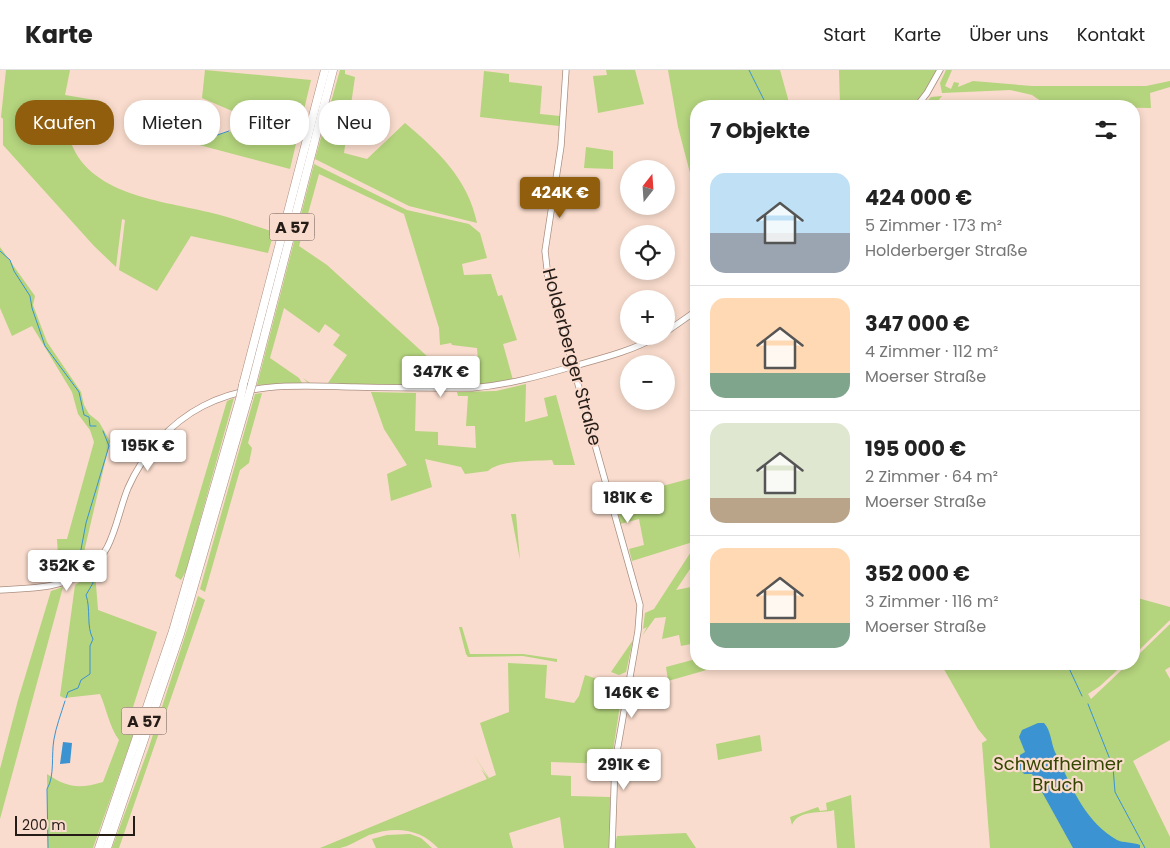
<!DOCTYPE html>
<html lang="de">
<meta charset="utf-8">
<style>
body{margin:0;font-family:Poppins,sans-serif;background:#f6f6f6;color:#222;height:100vh;display:flex;flex-direction:column;font-size:19px;white-space:nowrap}
*{box-sizing:border-box;margin:0}
p{font-size:16px;color:#767676}
.icon{flex:none;width:28px;height:28px;fill:none;stroke:currentColor;stroke-width:2;stroke-linecap:round;stroke-linejoin:round}
.map{position:relative;flex:1;overflow:hidden}
.side{position:absolute;left:690px;top:30px;width:450px;height:570px;display:flex;flex-direction:column;background:#fff;border-radius:20px;box-shadow:0 2px 8px #0003}
.side>*{flex:none}
.guide{position:absolute;left:15px;top:30px;width:475px;height:45px;display:flex;gap:10px}
.needle{width:32px;rotate:17deg}
.fabs{position:absolute;left:620px;top:90px;display:grid;gap:10px}
.fabs a{display:grid;place-items:center;width:55px;height:55px;border-radius:50%;background:#fff;box-shadow:0 2px 8px #0003;font-size:25px}
.scale{position:absolute;left:15px;bottom:12px;width:120px;box-sizing:border-box;padding-left:5px;border:2px solid #261c17;border-top:0;font-size:14px;line-height:18px;white-space:nowrap;color:#261c17;-webkit-text-stroke:4px #f9dccd;paint-order:stroke}
.price{position:absolute;translate:-50% -42px;padding:0 11px;border-radius:5px;background:#fff;color:#222;font-size:16px;line-height:32px;filter:drop-shadow(0 1px 2px #0008)}
.price::after{content:'';position:absolute;left:50%;top:30px;width:15px;height:11px;margin-left:-8px;background:inherit;clip-path:polygon(0 0,100% 0,50% 100%)}
.price.current{background:#915e0e;color:#fff}
ul{padding:0;list-style:none}
li{display:flex;align-items:center;gap:15px;height:125px;padding:0 20px}
li+li{border-top:1px solid #e0e0e0}
li span{display:grid;place-items:center;flex:none;width:140px;height:100px;border-radius:15px;color:#555}
li>.icon{margin-inline-start:auto}
span .icon{width:60px;height:60px;fill:#fffc;stroke-width:1}
li b{font-size:21px}
h2{display:flex;justify-content:space-between;align-items:center;height:60px;padding:0 20px;font-size:21px}
.tag{padding:0 18px;border-radius:20px;background:#fff;box-shadow:0 2px 8px #0003;font-size:18px;line-height:45px}
.tag.current{background:#915e0e;color:#fff}
header{display:flex;align-items:center;gap:30px;box-sizing:border-box;height:70px;padding:0 25px;background:#fff;border-bottom:1px solid #e0e0e0}
header strong{font-size:24px}
nav{display:flex;gap:28px;margin-inline-start:auto;font-size:18px}
.map>svg:first-child{display:block}
</style>
<header>
<strong>Karte</strong>
<nav><a>Start</a><a>Karte</a><a>Über uns</a><a>Kontakt</a></nav>
</header>
<div class="map">
<svg width="1170" height="778" viewBox="0 0 1170 778">
<rect width="100%" height="100%" fill="#f9dccd"/>
<!-- green -->
<g fill="#b4d47d">
<path d="M6,0H70L65,25L101,31L80,63L68,62C81,124 158,130 208,142C230,147 252,155 274,162L268,183L191,166L157,221L119,200L125,150L122,149L116,197L94,176L3,75V49L1,47Z"/>
<path d="M205,0L311,10L290,99L199,75C221,57 245,62 272,58L202,28Z"/>
<path d="M340,0H345V4L355,7L344,83L367,89L405,53C438,81 468,109 477,153L409,136L315,89Z"/>
<polygon points="606,0 635,0 644,34 598,43 593,6 607,5"/>
<polygon points="668,0 780,0 790,36 696,36 696,227 691,182 692,121 690,103 678,57"/>
<polygon points="839,0 937,0 926,22 914,36 840,36"/>
<polygon points="946,0 952,0 945,16 951,19 954,12 959,13 958,17 973,11 1032,16 1146,16 1170,11 1170,17 1150,23 1151,38 1048,36 1032,25 1010,20 942,23 940,13"/>
<polygon points="484,1 509,4 509,12 542,16 540,44 560,46 559,56 480,47"/>
<polygon points="942,26 934,36 923,36 931,27"/>
<polygon points="586,77 613,81 613,99 584,98"/>
<polygon points="314,94 407,140 469,154 480,163 487,188 462,194 464,205 491,204 498,226 502,225 517,270 503,274 513,310 480,314 477,278 452,275 451,273 440,275 439,258 404,144 319,104 299,176 327,195 440,298 414,298 415,314 437,316 309,314 303,308 310,313 328,313 347,285 333,275 340,265 325,254 319,263 284,238 270,288 299,308 302,313 257,315"/>
<polygon points="0,177 35,226 33,235 47,272 81,322 84,335 89,344 99,352 110,371 84,482 90,492 69,503 73,497 70,489 58,485 57,469 67,469 94,372 90,360 78,344 72,322 32,256 12,266 0,238"/>
<path d="M526,314L525,352L548,346L544,328L556,325L575,395H554L552,390C536,391 499,390 488,401L465,404L461,397L425,389L432,417L391,431L387,404L407,395L384,359L371,322L416,323L415,361L438,362V375L476,378L475,356H466L468,326H458L457,322L496,321Z"/>
<polygon points="262,323 248,373 252,378 249,393 240,400 205,522 200,519 255,324"/>
<polygon points="234,328 186,501 181,510 175,506 227,331"/>
<polygon points="696,407 696,471 632,491 629,479 644,475 639,449 620,454 616,432 629,428 629,425"/>
<polygon points="511,444 516,444 520,490"/>
<polygon points="696,474 696,490 676,520 696,516 696,573 681,576 679,565 662,569 666,547 655,548 642,566 647,557 643,559 645,543 654,539"/>
<path d="M95,502L98,540L157,562L126,659L133,665L93,778H48L47,704C68,718 79,719 103,712L119,670C109,656 107,640 100,624L64,628L60,626L75,515Z"/>
<polygon points="63,517 0,749 0,699 18,630 51,521"/>
<polygon points="198,526 205,530 119,778 112,778 148,680"/>
<polygon points="1134,527 1170,537 1170,550 1134,585"/>
<polygon points="1170,554 1170,597 1165,600 1170,609 1170,670 1133,691 1170,767 1170,778 990,778 982,673 987,670 978,659 941,594 1124,594 1100,616 1088,624 1091,629 1128,594 1134,594 1134,589"/>
<polygon points="459,557 462,557 470,584 523,584 557,589 557,592 523,586 468,587 466,584"/>
<polygon points="633,570 626,602 619,605 611,602"/>
<polygon points="696,589 696,594 708,594 710,599 668,611 666,597"/>
<path d="M508,593L547,595L545,628L574,633L579,626L585,605L613,614L622,622L611,694L551,692V705L571,706V726L610,727L611,768L609,778H564L560,747L509,763L513,778H438C420,758 394,756 369,765C360,769 350,776 340,778C334,778 326,778 320,778L487,709L481,699L489,709L474,685L489,708L496,705L480,653L509,642Z"/>
<polygon points="760,665 762,681 718,690 716,674"/>
<path d="M851,725L855,778H837L834,740C822,744 798,739 792,755L790,747L818,737L820,741L827,740L826,733Z"/>
<polygon points="686,763 696,778 614,778 617,766"/>
<polygon points="410,764 421,768 432,778 376,778 372,769 387,765"/>
</g>
<!-- water -->
<g fill="#3b93d2">
<path d="M1038,653H1044C1051,660 1051,673 1055,682C1071,715 1083,750 1117,770C1123,773 1133,772 1140,775V778H1073L1032,704H1024L1016,695L1020,685L1025,682L1019,667L1022,660Z"/>
<polygon points="63,672 72,673 70,693 60,694"/>
</g>
<g fill="none" stroke-linecap="round" stroke-linejoin="round">
<!-- stream -->
<g stroke="#3b93d2" stroke-width="1">
<polyline points="749,0 767,36"/>
<path d="M184,69C202,73 213,66 229,61"/>
<polyline points="0,181 10,190 14,201 30,226 32,238 45,276 79,322 84,345 89,347 90,356 96,356"/>
<polyline points="83,497 79,490 86,453 109,376 103,361"/>
<polyline points="1067,594 1082,626"/>
<path d="M66,628L68,622L78,618L81,610L90,604V576L93,569C86,556 91,539 86,525L93,513L92,509"/>
<polyline points="1088,634 1113,697 1115,722 1145,778"/>
<path d="M48,778L47,719C55,706 51,685 54,669C56,657 61,644 65,631"/>
</g>
<defs>
<g id="secondary">
<polyline points="566,0 561,76 545,181 548,207 640,535 638,561 615,693 612,778"/>
<polyline points="917,36 927,23 940,0"/>
<polyline points="666,262 696,241"/>
<path d="M0,520C28,518 59,519 84,503C114,485 116,447 128,418C143,384 170,353 203,336C251,311 303,316 355,317C394,318 433,318 472,318C507,315 540,306 574,296C603,288 632,281 658,266"/>
</g>
<g id="highway">
<polyline points="252,314 333,0"/>
<polyline points="243,315 325,0"/>
<polyline points="99,778 173,561 240,329"/>
<polyline points="107,778 180,564 248,328"/>
</g>
</defs>
<!-- secondary casing -->
<use href="#secondary" stroke="#a98e80" stroke-width="7"/>
<!-- highway casing -->
<use href="#highway" stroke="#a98e80" stroke-width="9"/>
<!-- secondary -->
<use href="#secondary" stroke="#fff" stroke-width="5.5"/>
<!-- highway -->
<use href="#highway" stroke="#fff" stroke-width="8"/>
<defs>
<g id="highway-bridge">
<polyline points="248,328 252,314"/>
<polyline points="240,329 243,315"/>
</g>
</defs>
<!-- highway-bridge casing -->
<use href="#highway-bridge" stroke="#a98e80" stroke-width="9" stroke-linecap="butt"/>
<!-- highway-bridge -->
<use href="#highway-bridge" stroke="#fff" stroke-width="8"/>
</g>
<g text-anchor="middle" stroke-width="4.5" stroke-linejoin="round" paint-order="stroke">
<!-- shield labels -->
<g fill="#f9dccd" stroke="#65564e" stroke-width="1">
<rect x="269.5" y="143.5" width="45" height="27" rx="4"/>
<rect x="121.5" y="637.5" width="45" height="27" rx="4"/>
</g>
<g font-size="16" font-weight="bold" fill="#261c17">
<text x="292" y="163">A 57</text>
<text x="144" y="657">A 57</text>
</g>
<!-- street labels -->
<g font-size="18" fill="#261c17" stroke="#f9dccd">
<text transform="translate(572 287) rotate(75)" y="6">Holderberger Straße</text>
</g>
<!-- park labels -->
<g font-size="18" fill="#334600" stroke="#f9dccd">
<text x="1058" y="700">Schwafheimer<tspan x="1058" dy="21">Bruch</tspan></text>
</g>
</g>
</svg>
<div class="fabs">
<a><svg class="needle" viewBox="-14 -14 28 28"><path d="M0-13l5 13h-10z" fill="#e53935"/><path d="M0 13l5-13h-10z" fill="#767676"/></svg></a>
<a><svg class="icon" aria-label="locate" viewBox="0 0 24 24"><circle cx="12" cy="12" r="6"/><path d="M12 2v4M12 18v4M2 12h4M18 12h4"/></svg></a>
<a>+</a>
<a>−</a>
</div>
<div class="scale">200 m</div>
<b class="price current" style="left:560px;top:149px">424K €</b>
<b class="price" style="left:441px;top:328px">347K €</b>
<b class="price" style="left:148px;top:402px">195K €</b>
<b class="price" style="left:628px;top:454px">181K €</b>
<b class="price" style="left:67px;top:522px">352K €</b>
<b class="price" style="left:632px;top:649px">146K €</b>
<b class="price" style="left:624px;top:721px">291K €</b>
<div class="guide">
<a class="tag current">Kaufen</a>
<a class="tag">Mieten</a>
<a class="tag">Filter</a>
<a class="tag">Neu</a>
</div>
<section class="side">
<h2>7 Objekte<svg class="icon" aria-label="filters" viewBox="0 0 24 24"><path d="M4 7h16M4 17h16"/><circle cx="9" cy="7" r="2"/><circle cx="15" cy="17" r="2"/></svg></h2>
<ul>
<li><span style="background:linear-gradient(#bfe0f5 60%,#9aa5b1 0)"><svg class="icon" aria-label="home" viewBox="0 0 24 24"><path d="M3 11l9-7 9 7M6 9v11h12V9"/></svg></span><div><b>424 000 €</b><p>5 Zimmer · 173 m²</p><p>Holderberger Straße</p></div></li>
<li><span style="background:linear-gradient(#ffd9b3 75%,#7fa58c 0)"><svg class="icon" aria-label="home" viewBox="0 0 24 24"><path d="M3 11l9-7 9 7M6 9v11h12V9"/></svg></span><div><b>347 000 €</b><p>4 Zimmer · 112 m²</p><p>Moerser Straße</p></div></li>
<li><span style="background:linear-gradient(#dfe7d0 75%,#b9a48a 0)"><svg class="icon" aria-label="home" viewBox="0 0 24 24"><path d="M3 11l9-7 9 7M6 9v11h12V9"/></svg></span><div><b>195 000 €</b><p>2 Zimmer · 64 m²</p><p>Moerser Straße</p></div></li>
<li><span style="background:linear-gradient(#ffd9b3 75%,#7fa58c 0)"><svg class="icon" aria-label="home" viewBox="0 0 24 24"><path d="M3 11l9-7 9 7M6 9v11h12V9"/></svg></span><div><b>352 000 €</b><p>3 Zimmer · 116 m²</p><p>Moerser Straße</p></div></li>
</ul>
</section>
</div>
